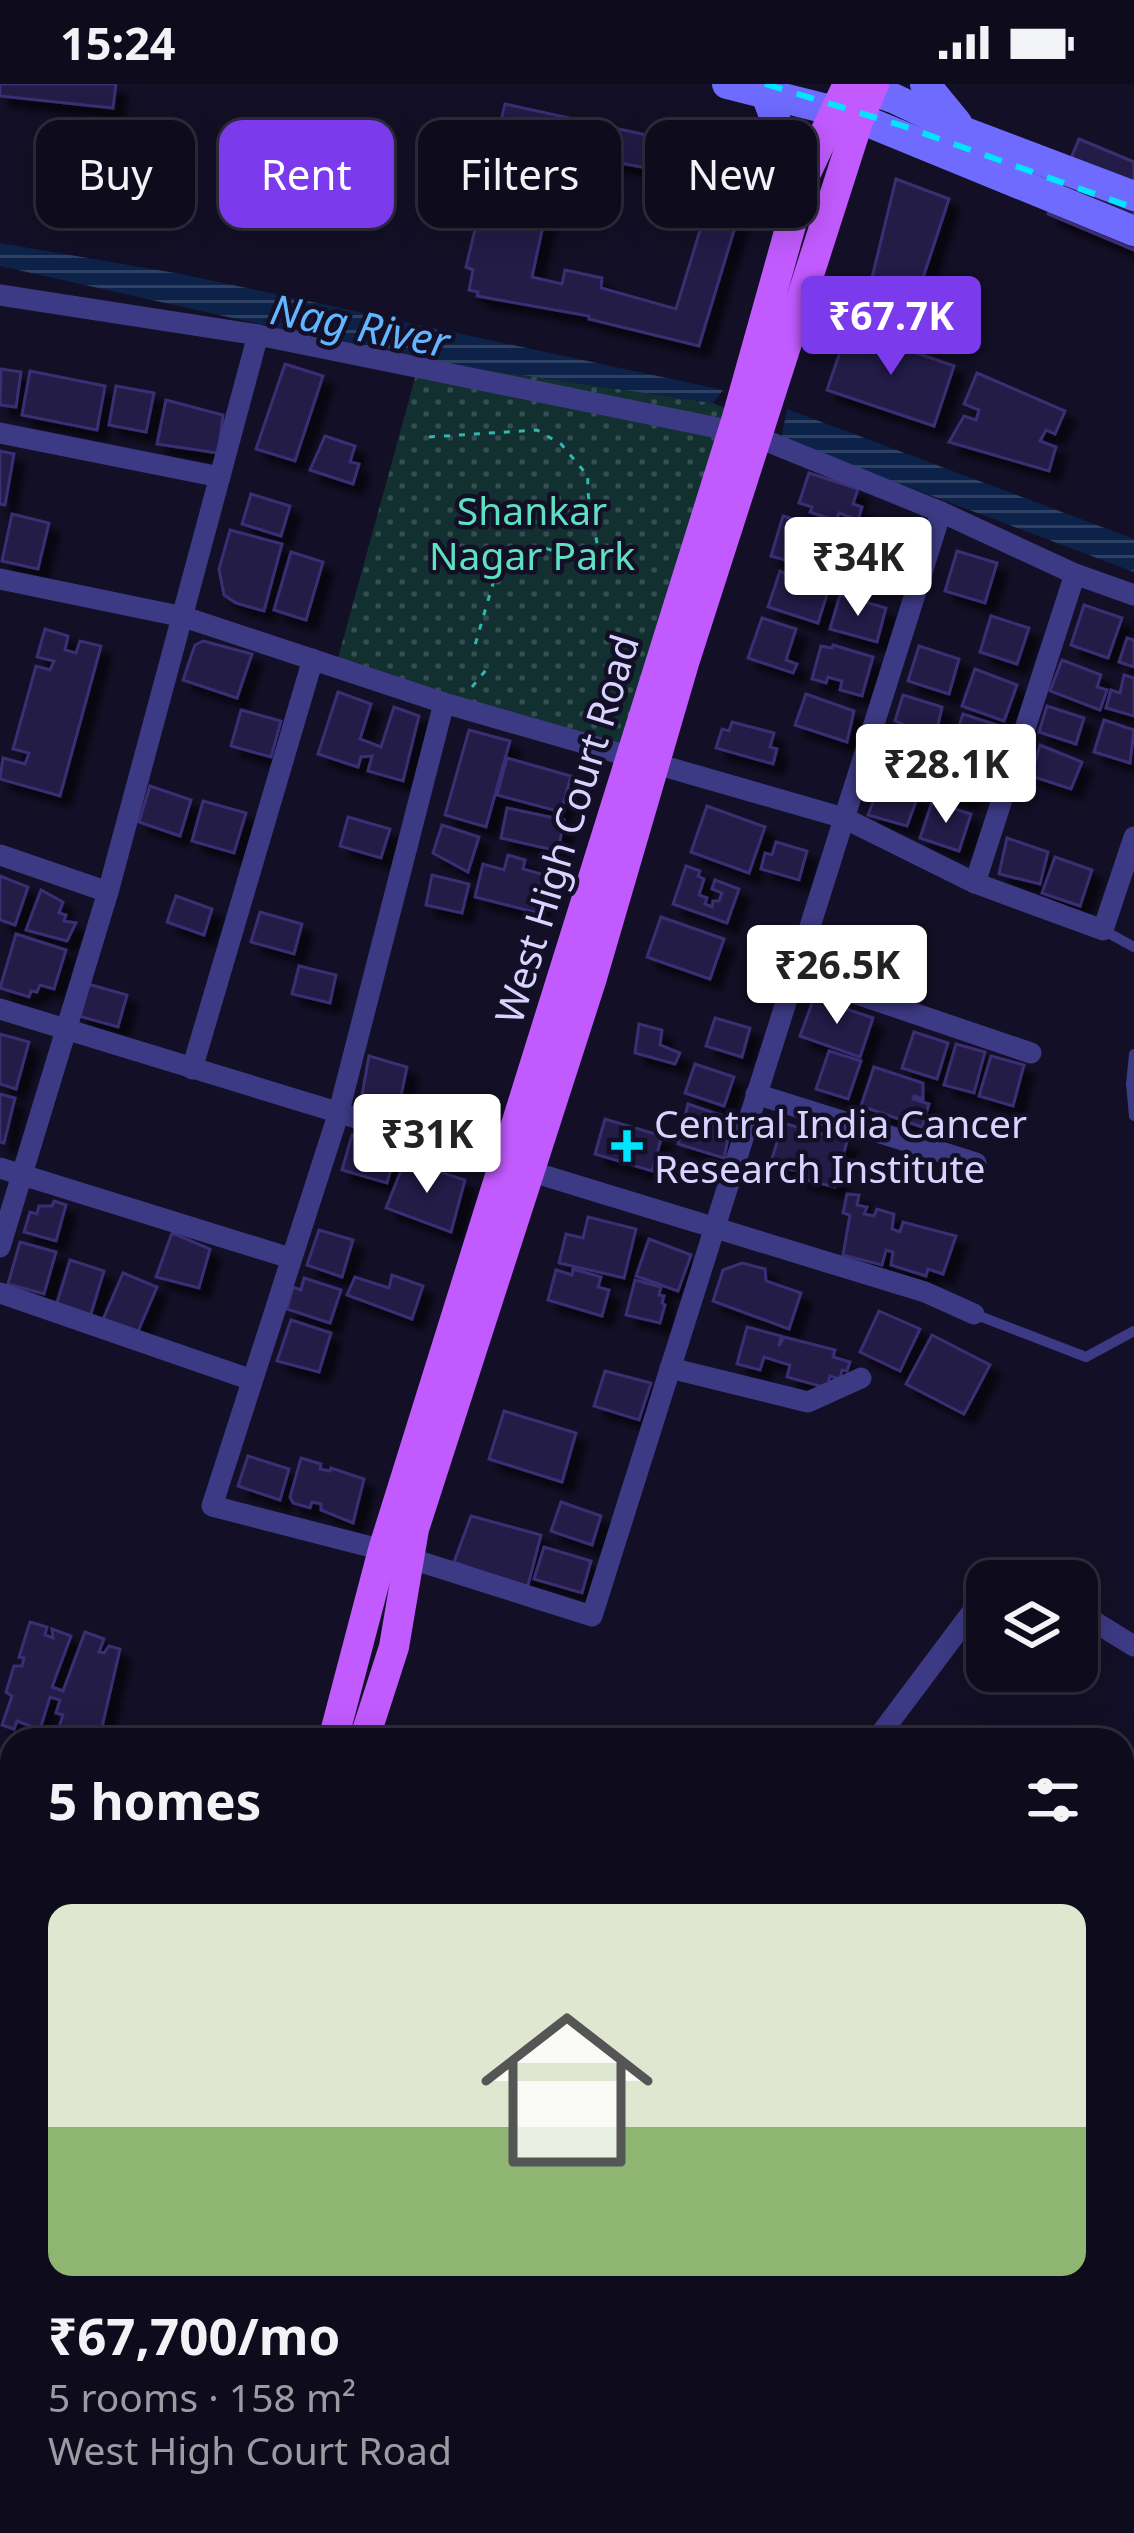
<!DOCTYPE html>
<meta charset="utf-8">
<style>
body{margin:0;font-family:"Noto Sans",sans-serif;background:#1c1929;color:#f1f3f6;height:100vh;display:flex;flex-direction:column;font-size:45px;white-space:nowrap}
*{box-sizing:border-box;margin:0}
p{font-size:39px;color:#9b9ba3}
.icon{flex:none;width:66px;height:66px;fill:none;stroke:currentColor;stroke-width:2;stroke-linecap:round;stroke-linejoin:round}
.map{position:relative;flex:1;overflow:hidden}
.panel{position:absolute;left:0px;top:1644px;width:1134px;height:807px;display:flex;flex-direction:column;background:#0e0b1c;border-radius:36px 36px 0 0;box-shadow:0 6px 30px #0003,0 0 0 3px #2e2b3b}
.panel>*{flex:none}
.top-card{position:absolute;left:36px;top:36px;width:1062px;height:108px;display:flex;gap:24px}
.buttons{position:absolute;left:966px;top:1476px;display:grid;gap:24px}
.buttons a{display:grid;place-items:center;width:132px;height:132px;border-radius:24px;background:#0e0b1c;box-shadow:0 6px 30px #0003,0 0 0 3px #2e2b3b;font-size:60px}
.price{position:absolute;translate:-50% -102px;padding:0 27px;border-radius:12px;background:#fff;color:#222;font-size:39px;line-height:78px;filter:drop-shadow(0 3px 6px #0008)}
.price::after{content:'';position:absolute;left:50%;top:72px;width:36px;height:27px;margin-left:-18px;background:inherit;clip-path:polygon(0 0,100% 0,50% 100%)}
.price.on{background:#7c3aed;color:#fff}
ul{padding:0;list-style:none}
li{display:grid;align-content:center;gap:24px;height:636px;padding:0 48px}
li+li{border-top:3px solid #2e2b3b}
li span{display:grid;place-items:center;height:372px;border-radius:24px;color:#555}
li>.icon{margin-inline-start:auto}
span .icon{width:216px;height:216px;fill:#fffc;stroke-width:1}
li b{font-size:51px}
h2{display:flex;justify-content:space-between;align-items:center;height:144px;padding:0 48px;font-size:51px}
.tag{padding:0 42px;border-radius:24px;background:#0e0b1c;box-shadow:0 6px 30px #0003,0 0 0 3px #2e2b3b;font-size:42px;line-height:108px}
.tag.on{background:#7c3aed;color:#fff}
.status{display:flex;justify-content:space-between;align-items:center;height:84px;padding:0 60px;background:#0e0b1c;direction:ltr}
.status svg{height:33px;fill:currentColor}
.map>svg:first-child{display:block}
</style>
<div class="status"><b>15:24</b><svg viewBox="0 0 49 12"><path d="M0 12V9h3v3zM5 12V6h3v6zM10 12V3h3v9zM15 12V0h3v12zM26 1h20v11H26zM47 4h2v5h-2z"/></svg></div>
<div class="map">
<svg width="1134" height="2449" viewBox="0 0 1134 2449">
<defs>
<pattern id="park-dots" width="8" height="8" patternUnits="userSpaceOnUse" patternTransform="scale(3)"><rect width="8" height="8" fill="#12302f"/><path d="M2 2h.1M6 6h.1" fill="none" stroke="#344d4e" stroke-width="1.8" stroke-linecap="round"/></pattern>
<pattern id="water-rules" width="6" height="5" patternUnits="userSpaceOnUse" patternTransform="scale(3)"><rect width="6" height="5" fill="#0c2248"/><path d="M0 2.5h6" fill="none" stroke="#2f4163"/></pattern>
<filter id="shadow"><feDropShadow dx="10" dy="10" stdDeviation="3" flood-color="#0009"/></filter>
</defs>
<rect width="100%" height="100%" fill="#130f26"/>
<!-- park -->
<polygon fill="url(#park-dots)" points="420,276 713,319 732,327 625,667 338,574"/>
<!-- water -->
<g fill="url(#water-rules)">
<polygon points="0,159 181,190 723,306 713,319 420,276 0,182"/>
<polygon points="787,325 1134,455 1134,488 781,355"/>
</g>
<!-- building -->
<g fill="#241b47" stroke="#3b2d73" stroke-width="3" fill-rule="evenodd" filter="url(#shadow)">
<polygon points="0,0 116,0 113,24 0,12"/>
<path d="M505,20L697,62L703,70L709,66L740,116L733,120L739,130L699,262L589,235V232L477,212L478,208L469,206L473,186L466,183ZM561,58L572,60L571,70L647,84L646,93L665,96L695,143H701L676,225L601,204L602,194L565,186L562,200L532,193Z"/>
<polygon points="1079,55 1134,78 1134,166 1048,130"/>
<polygon points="896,95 949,115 917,212 871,198"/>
<polygon points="848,245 954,282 934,342 827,306"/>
<polygon points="285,280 323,292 295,377 256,365"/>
<polygon points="1,285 21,288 16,323 0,321"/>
<polygon points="30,287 105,302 97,346 22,331"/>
<polygon points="977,289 1065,327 1055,350 1046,346 1040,357 1056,363 1049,387 949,358 964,332 976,336 979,326 964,320"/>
<polygon points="116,302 154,309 146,348 109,341"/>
<polygon points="166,316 223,331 218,369 157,360"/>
<polygon points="325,352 355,362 350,378 359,380 353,400 310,386"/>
<polygon points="0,367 14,370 5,421 0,420"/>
<polygon points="809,389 858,405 853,420 862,423 858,436 839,429 836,437 810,428 812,423 799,419"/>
<polygon points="251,410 290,422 281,452 242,440"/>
<polygon points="12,430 49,439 38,485 2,477"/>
<polygon points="783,432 847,451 842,467 827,463 824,471 835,474 830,489 771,472"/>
<polygon points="230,446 282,460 264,527 236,519 224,511 219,485"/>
<polygon points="957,467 997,479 985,519 945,507"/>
<polygon points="291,468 323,478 306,536 274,526"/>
<polygon points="780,487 800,497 799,501 827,510 818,539 768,523"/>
<polygon points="840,511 886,524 877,558 830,545"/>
<polygon points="1084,521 1122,534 1108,574 1071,561"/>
<polygon points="991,532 1029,544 1017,580 980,568"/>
<polygon points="762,534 796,545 786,576 797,580 793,589 748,574"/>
<polygon points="45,545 68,552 65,566 76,569 80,557 101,562 60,712 0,695 3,674 25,680 29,669 13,665 36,582 50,586 54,577 37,573"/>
<polygon points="1127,554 1134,556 1134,583 1119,578"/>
<polygon points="203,557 252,570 237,614 183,596 195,561"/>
<polygon points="833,561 873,573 862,612 840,606 842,597 828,593 826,599 812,595 821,562 832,564"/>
<polygon points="919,562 959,575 949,610 908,597"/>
<polygon points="1062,576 1101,591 1097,603 1107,606 1100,626 1050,607"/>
<polygon points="975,585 1017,601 1004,637 962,622"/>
<polygon points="1124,591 1134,594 1134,632 1106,624 1111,606 1120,609"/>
<polygon points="338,608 371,620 360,655 381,663 394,623 419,632 403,697 368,687 372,672 361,673 358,683 318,670"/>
<polygon points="806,610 854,627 847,658 795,641"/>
<polygon points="903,611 942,623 938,641 923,649 895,637"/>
<polygon points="1047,622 1084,634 1076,660 1039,648"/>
<polygon points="241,626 281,637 271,673 231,662"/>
<polygon points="963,630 1003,643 992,676 952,663"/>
<polygon points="1104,636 1134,646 1130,679 1094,668"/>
<polygon points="732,638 774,649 770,663 777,665 773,680 716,664 722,645 729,647"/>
<polygon points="469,646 510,657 486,743 445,731"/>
<polygon points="894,657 933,669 922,703 883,691"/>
<polygon points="1040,661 1082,678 1071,705 1031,692"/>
<polygon points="943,670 978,681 968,715 933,704"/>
<polygon points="507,674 571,692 561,728 497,711"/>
<polygon points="881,698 918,712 907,742 868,731"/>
<polygon points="150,702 191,716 180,752 139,738"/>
<polygon points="203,717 246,729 234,769 192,757"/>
<polygon points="932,718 971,730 959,767 920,754"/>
<polygon points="707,722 765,743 749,789 691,768"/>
<polygon points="507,724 564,736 558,767 501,754"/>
<polygon points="348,733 390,745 381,774 340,762"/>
<polygon points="442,741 479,753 468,788 433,769"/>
<polygon points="1007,754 1048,768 1040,800 999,790"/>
<polygon points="776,758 807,767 799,796 761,785 765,769 772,771"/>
<polygon points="508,771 525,776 523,785 548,792 538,829 475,813 483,780 504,786"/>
<polygon points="1055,773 1092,786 1080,822 1042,809"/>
<polygon points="686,782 700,787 698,792 704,795 699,811 707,814 705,820 712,823 713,817 719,817 722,809 712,805 715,796 739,805 727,839 673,820"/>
<polygon points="432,791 469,800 462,829 426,821"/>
<polygon points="0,792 28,803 15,841 0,836"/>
<polygon points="41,806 63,818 59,829 66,831 64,837 76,839 67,857 26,846"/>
<polygon points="176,812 212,825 204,851 167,838"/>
<polygon points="260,828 302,840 294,870 251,858"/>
<polygon points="661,833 724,855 710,895 647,873"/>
<polygon points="16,850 66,866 54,905 40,901 37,908 31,907 29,913 0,904"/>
<polygon points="299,882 336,891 330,919 292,910"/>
<polygon points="88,900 127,911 118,943 79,932"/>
<polygon points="814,914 873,934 860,973 800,952"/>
<polygon points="715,934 750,944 742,973 706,962"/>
<polygon points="639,940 662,946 660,961 680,969 675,980 635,969"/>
<polygon points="914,948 948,959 937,995 902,984"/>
<polygon points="0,950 29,958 16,1005 0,1000"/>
<polygon points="956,960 985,968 974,1009 944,1001"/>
<polygon points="829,967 861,977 848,1015 816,1005"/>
<polygon points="369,972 407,983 399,1021 362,1011"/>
<polygon points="991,972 1024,981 1013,1022 979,1012"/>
<polygon points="695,980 734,993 724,1022 685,1009"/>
<polygon points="874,983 923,999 923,1015 914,1012 913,1015 929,1020 922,1043 861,1022"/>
<polygon points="0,1010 15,1014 4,1059 0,1058"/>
<polygon points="688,1020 732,1035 724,1074 678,1060"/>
<polygon points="605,1035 662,1052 652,1087 595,1070"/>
<polygon points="783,1039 847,1057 835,1103 798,1094 798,1087 770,1081"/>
<polygon points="352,1051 397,1064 387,1099 342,1086"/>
<polygon points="405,1077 465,1096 451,1148 386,1124"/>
<polygon points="847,1110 859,1111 857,1121 867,1123 864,1130 874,1132 877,1125 894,1130 892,1145 900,1148 903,1138 956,1152 943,1190 928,1185 926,1192 891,1181 893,1168 886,1166 882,1181 843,1171 850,1131 843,1129"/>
<polygon points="54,1117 66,1121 56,1157 24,1148 30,1128 37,1130 39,1122 52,1122"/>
<polygon points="588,1133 636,1145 624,1194 559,1179 566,1150 583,1154"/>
<polygon points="319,1146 353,1156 342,1193 307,1181"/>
<polygon points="172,1149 210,1165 199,1204 156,1193"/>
<polygon points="649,1155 691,1171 678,1207 636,1192"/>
<polygon points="20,1158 56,1168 44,1210 8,1200"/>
<polygon points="70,1176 104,1187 90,1233 56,1222"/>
<polygon points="742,1179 765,1185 766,1197 801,1209 789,1245 713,1217 723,1186"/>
<polygon points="573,1185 601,1193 598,1203 609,1206 602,1232 548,1216 556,1186 572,1191"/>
<polygon points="123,1189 157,1203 136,1252 102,1238"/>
<polygon points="392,1191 423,1202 412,1235 347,1211 355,1193 389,1204"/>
<polygon points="304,1194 341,1206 330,1239 287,1225 293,1203 301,1206"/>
<polygon points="635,1196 661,1203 659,1211 664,1212 662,1219 665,1221 660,1239 626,1231"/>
<polygon points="879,1227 920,1245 900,1287 860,1268"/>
<polygon points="291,1236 331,1249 319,1288 277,1277"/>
<polygon points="747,1243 781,1252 779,1262 784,1253 835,1266 833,1273 850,1278 847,1287 842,1286 840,1295 830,1292 827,1304 787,1293 790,1281 764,1273 760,1286 737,1280"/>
<polygon points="932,1251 990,1281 964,1330 906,1300"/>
<polygon points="605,1287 651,1299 639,1336 594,1322"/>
<polygon points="504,1327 576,1349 562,1398 489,1375"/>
<polygon points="248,1372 289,1385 280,1416 238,1402"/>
<polygon points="301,1374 321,1380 320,1385 330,1387 331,1384 364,1395 353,1439 321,1426 321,1420 312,1418 310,1424 293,1419 290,1413"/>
<polygon points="561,1418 601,1432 592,1461 551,1447"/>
<polygon points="471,1432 541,1451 527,1505 454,1478"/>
<polygon points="544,1463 591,1477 582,1509 534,1495"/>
<polygon points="30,1538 47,1543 45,1551 53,1554 52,1545 71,1552 52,1603 63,1607 85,1548 104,1555 99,1568 104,1569 109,1562 120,1565 99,1656 55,1656 63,1631 56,1629 60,1616 50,1613 38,1652 28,1649 30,1642 17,1637 14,1645 2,1641 12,1612 6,1608 14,1582 22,1582 24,1574 19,1573"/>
</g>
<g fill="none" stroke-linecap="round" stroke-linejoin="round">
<!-- path -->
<g stroke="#2fb8b0" stroke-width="3" stroke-dasharray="6 9" stroke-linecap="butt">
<path d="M429,353L537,346L561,360L588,392C586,422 597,446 599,476L595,481L539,462L510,489H496L473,568"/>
<polyline points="472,603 486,586"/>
</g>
<!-- lane -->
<g stroke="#3d3a85" stroke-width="10">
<polyline points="1103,846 1134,863"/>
<polyline points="1134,970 1131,1000 1134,1032"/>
<polyline points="974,1230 1086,1273 1134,1247"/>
<polyline points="1129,2449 1134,2434"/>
</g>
<!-- street -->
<g stroke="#3d3a85" stroke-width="21">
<polyline points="0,211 258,251 733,347"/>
<polyline points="0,349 220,393"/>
<polyline points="757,353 941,428 1075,490 1134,511"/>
<polyline points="0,495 184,533 444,619 844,734 975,799 1103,846 1134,753"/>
<polyline points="444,619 338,1031 212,1422 383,1466 592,1532 941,428"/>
<polyline points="0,771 108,808"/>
<polyline points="975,799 1075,490"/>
<polyline points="795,889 1031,969"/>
<polyline points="0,925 925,1208 974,1230"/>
<polyline points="192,985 313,575"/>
<polyline points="756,1010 976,1079"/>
<polyline points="0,1084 290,1174"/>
<polyline points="0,1163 108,808 258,251"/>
<polyline points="0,1209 252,1296"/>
<polyline points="670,1284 808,1318 861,1294"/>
<polyline points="1000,1497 1011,1491 1021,1497"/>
<polyline points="1077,1527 1134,1562"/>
<polyline points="876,1656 987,1508"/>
<polyline points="0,1987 12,1990"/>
<polyline points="1122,2043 1134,2031"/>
<polyline points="0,2096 12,2060"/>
</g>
<!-- secondary -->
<g stroke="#6f6bff" stroke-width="30">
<polyline points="727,0 851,31 1134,147"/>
<polyline points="853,0 893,14 965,48 1134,112"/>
<polyline points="925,0 957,39"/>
<polyline points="765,8 795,88 792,119"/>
<polyline points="0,1899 12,1903"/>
<polyline points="0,1926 12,1931"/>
<polyline points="1122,2281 1134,2286"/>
<polyline points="1122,2310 1134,2314"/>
</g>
<!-- primary -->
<g stroke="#c25bff" stroke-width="30">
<polyline points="333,1656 383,1466 736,337 805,91 848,0"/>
<polyline points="364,1656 394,1563 414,1445 591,897 684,579 859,35 874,0"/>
<polyline points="90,2449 95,2439"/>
</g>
<!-- rail -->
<polyline stroke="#00e5ff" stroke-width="6" stroke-dasharray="18 15" stroke-linecap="butt" points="765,0 903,42 1134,124"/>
</g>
<!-- markers -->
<path fill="#00e5ff" stroke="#130f26" stroke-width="4.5" d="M621 1044h12v12h12v12h-12v12h-12v-12h-12v-12h12z"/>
<g text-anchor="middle" stroke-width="9" stroke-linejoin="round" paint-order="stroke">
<!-- park labels -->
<g font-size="39" fill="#5fe0c0" stroke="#130f26">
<text x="532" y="441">Shankar<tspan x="532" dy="45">Nagar Park</tspan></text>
</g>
<!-- street labels -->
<g font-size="39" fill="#d9d4ff" stroke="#130f26">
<text transform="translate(567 745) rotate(-73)" y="14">West High Court Road</text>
</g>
<!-- poi labels -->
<g font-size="39" fill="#d9d4ff" stroke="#130f26" text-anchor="start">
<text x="654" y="1054">Central India Cancer<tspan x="654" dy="45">Research Institute</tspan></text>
</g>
<!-- water labels -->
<g font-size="42" font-style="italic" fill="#62b6ff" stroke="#130f26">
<text transform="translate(360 242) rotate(11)" y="15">Nag River</text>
</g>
</g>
</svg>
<div class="buttons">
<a><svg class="icon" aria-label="layers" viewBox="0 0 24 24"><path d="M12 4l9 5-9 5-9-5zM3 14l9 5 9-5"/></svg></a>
</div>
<b class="price on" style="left:891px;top:294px">₹67.7K</b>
<b class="price" style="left:858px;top:535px">₹34K</b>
<b class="price" style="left:946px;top:742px">₹28.1K</b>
<b class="price" style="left:837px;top:943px">₹26.5K</b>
<b class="price" style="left:427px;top:1112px">₹31K</b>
<div class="top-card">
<a class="tag">Buy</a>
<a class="tag on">Rent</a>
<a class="tag">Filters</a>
<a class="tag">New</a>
</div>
<section class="panel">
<h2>5 homes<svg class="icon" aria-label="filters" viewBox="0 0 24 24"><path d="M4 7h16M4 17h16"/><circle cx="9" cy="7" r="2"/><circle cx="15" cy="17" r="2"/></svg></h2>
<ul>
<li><span style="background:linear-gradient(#dfe7d0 60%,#8fb573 0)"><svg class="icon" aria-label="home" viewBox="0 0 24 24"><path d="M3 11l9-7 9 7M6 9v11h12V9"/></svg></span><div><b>₹67,700/mo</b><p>5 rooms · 158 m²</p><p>West High Court Road</p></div></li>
</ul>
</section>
</div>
